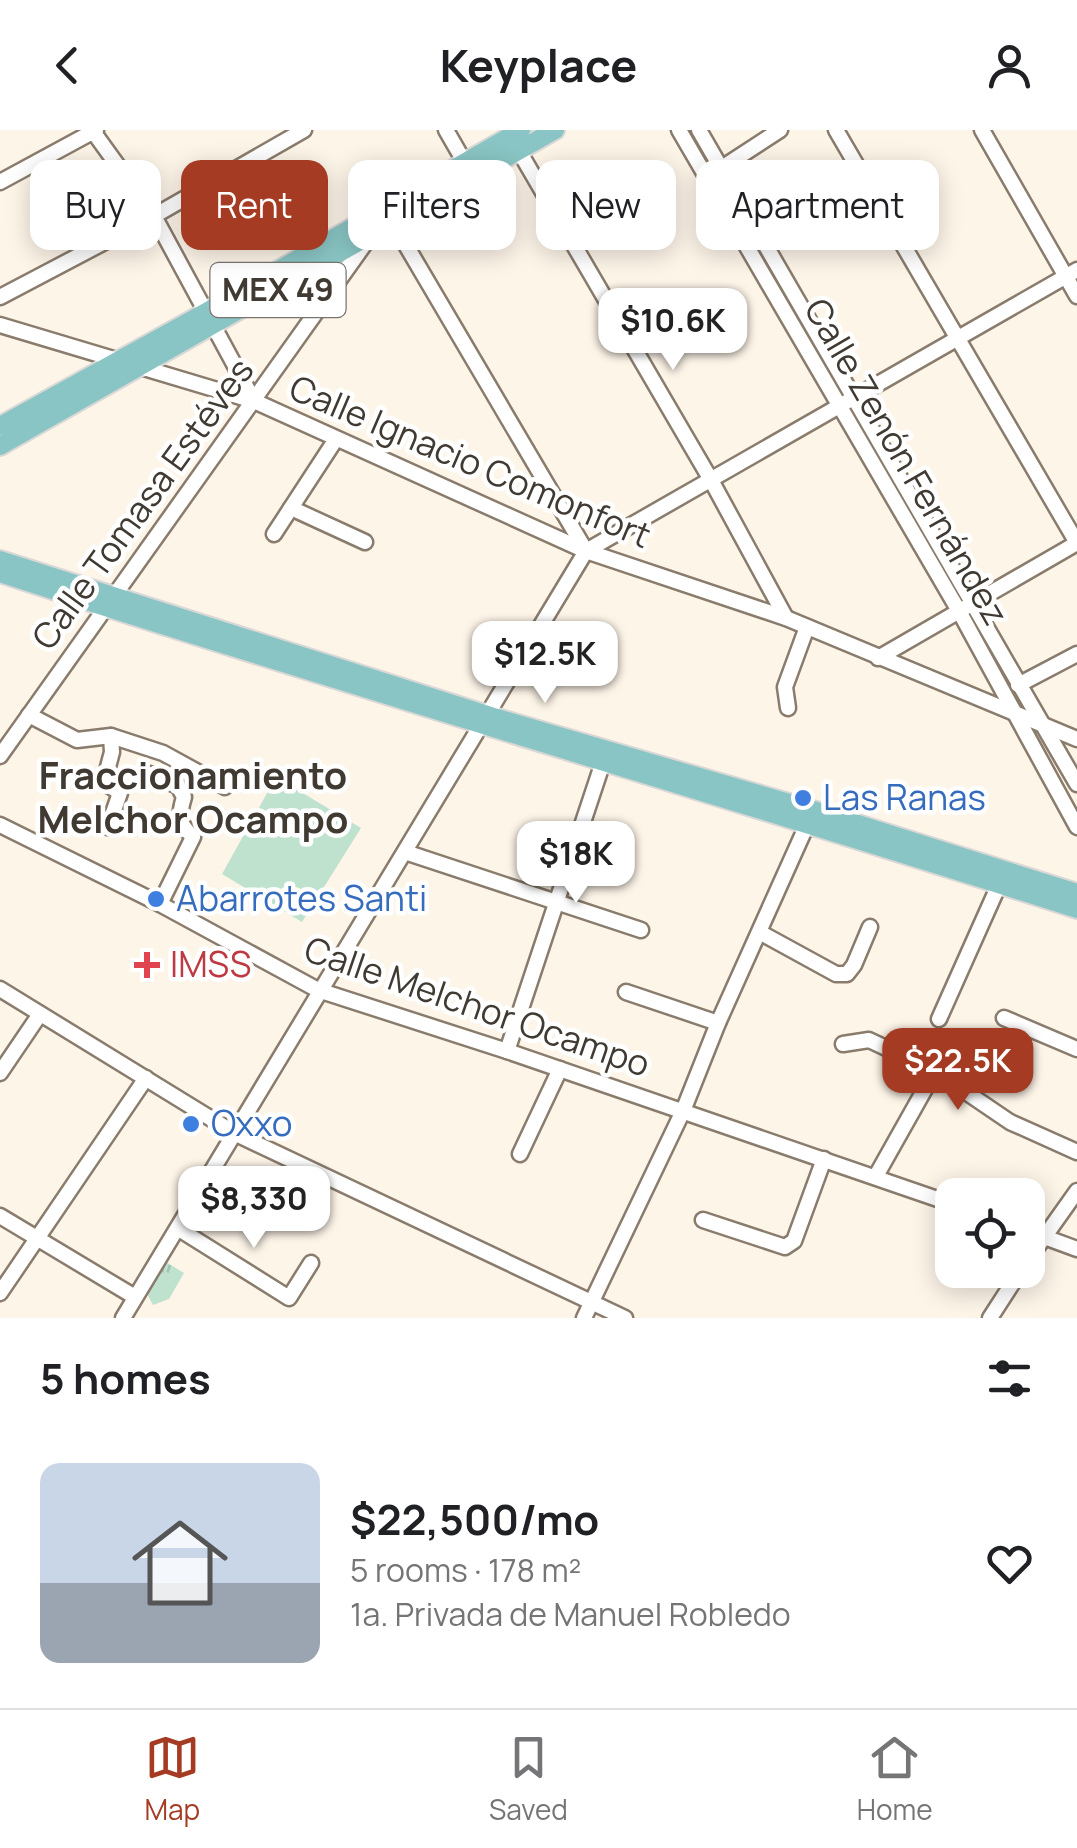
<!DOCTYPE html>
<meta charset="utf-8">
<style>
body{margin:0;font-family:Manrope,sans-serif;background:#f6f6f6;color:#202124;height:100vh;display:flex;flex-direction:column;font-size:38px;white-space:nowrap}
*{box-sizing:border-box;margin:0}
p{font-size:32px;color:#757577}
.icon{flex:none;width:55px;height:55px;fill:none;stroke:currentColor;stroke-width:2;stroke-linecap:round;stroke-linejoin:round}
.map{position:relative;height:1188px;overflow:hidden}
.sheet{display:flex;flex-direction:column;background:#fff;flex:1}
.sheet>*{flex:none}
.hud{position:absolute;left:30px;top:30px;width:1018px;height:90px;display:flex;gap:20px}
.buttons{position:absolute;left:935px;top:1048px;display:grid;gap:20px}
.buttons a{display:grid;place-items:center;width:110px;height:110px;border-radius:20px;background:#fff;box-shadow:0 5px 25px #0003;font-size:50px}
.price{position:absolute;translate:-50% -85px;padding:0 22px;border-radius:20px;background:#fff;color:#222;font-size:32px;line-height:65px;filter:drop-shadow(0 2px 5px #0008)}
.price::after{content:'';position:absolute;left:50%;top:60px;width:30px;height:22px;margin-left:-15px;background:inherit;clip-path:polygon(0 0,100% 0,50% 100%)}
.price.selected{background:#a43b22;color:#fff}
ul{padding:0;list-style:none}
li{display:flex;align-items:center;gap:30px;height:250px;padding:0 40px}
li+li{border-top:2px solid #e0e0e0}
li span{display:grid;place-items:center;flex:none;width:280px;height:200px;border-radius:20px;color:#555}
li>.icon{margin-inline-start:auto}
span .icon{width:120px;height:120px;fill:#fffc;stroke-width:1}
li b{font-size:42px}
h2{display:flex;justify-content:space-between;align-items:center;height:120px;padding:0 40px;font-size:42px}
.pill{padding:0 35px;border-radius:20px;background:#fff;box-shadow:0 5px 25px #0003;font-size:35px;line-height:90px}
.pill.selected{background:#a43b22;color:#fff}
header{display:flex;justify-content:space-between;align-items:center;height:130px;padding:0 40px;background:#fff;font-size:45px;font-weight:700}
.menu{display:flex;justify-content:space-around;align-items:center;height:140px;border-top:2px solid #e0e0e0;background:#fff;font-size:28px;color:#757577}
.menu a{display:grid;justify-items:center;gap:5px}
.menu .selected{color:#a43b22}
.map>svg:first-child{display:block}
</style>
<header><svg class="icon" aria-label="back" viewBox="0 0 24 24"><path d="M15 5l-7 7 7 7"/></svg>Keyplace<svg class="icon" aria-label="person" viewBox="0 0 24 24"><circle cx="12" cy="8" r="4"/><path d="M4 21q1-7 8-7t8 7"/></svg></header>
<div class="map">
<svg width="1077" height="1188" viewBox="0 0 1077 1188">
<defs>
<pattern id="grass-tufts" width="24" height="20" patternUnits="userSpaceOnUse" patternTransform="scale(2.5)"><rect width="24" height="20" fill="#bfe2cf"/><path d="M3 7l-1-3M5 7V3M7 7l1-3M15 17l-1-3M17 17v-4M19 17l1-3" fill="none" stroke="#a5c3b2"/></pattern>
</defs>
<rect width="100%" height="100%" fill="#fef5e9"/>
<!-- grass -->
<polygon fill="url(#grass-tufts)" points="166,1132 184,1143 169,1169 153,1175 146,1162"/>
<!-- pitch -->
<polygon fill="#bfe2cf" points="276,647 361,698 302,792 222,744"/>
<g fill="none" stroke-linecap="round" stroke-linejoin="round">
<defs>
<g id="minor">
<polyline points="92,0 154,86 254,271"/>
<polyline points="446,0 465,33"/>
<polyline points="679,0 959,481 1077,697"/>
<polyline points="699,0 1077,654"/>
<polyline points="836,0 1077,413"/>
<polyline points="982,0 1077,166"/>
<polyline points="519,21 711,350 786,488"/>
<polyline points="714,43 780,0"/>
<polyline points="0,52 96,0"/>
<polyline points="393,93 586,421"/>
<polyline points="0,167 154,86 304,0"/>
<polyline points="0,195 254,271 586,421 786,488 1077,609"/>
<polyline points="291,378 365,412"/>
<polyline points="274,404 336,309"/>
<polyline points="878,528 1077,413"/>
<polyline points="1018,555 1077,524"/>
<polyline points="788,578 785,557 807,497"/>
<polyline points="29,585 77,610 111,606 163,623 225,657"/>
<polyline points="0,626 369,108"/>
<path d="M150,644L178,656L184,667C178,687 178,693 193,707L160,774"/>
<polyline points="0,695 160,774 318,860 507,921 952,1074"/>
<polyline points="108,697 120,663 104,652 112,622 111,606"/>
<polyline points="405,722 641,800"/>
<polyline points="761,803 836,844 847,844 854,835 870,797"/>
<polyline points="0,859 236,1004 625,1188"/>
<polyline points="626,862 718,893"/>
<polyline points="1004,888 1077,919"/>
<polyline points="939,889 1002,748"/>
<polyline points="843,914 869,910 935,941 1010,992 1077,1022"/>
<polyline points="507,921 606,623"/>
<polyline points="0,943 40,884"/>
<polyline points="520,1024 560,939"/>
<polyline points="876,1046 935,941"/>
<polyline points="0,1086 135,1167"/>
<polyline points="703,1090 785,1117 794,1111 824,1029"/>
<polyline points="179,1099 289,1168 311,1133"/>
<polyline points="1028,1101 1077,1119"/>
<polyline points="1028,1130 1077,1061"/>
<polyline points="0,1163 146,948"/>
<polyline points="123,1188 586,421 1077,140"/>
<polyline points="584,1188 683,981 718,893 810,688"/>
<polyline points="990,1188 1021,1140"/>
</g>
<g id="major">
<polyline points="0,296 206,182 521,0"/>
<polyline points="0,316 555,0"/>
<polyline points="0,430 497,588 813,680 1077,763"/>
<path d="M0,443C358,560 719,664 1077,779"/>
</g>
</defs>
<!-- minor casing -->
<use href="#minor" stroke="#8a7c6c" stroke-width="19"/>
<!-- major casing -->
<use href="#major" stroke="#d9d8d6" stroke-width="22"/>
<!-- minor -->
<use href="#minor" stroke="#fff" stroke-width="14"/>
<!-- major -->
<use href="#major" stroke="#89c5c4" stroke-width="18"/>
</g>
<!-- markers -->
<g fill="#3f7fe0" stroke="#fff" stroke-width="4">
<circle cx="803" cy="668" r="10"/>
<circle cx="156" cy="769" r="10"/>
<circle cx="191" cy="994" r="10"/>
</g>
<path fill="#e0444e" stroke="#fff" stroke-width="4" d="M142 820h10v10h10v10h-10v10h-10v-10h-10v-10h10z"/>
<g text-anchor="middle" stroke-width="9" stroke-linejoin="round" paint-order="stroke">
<!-- shield labels -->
<rect fill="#fff" stroke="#797570" stroke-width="2.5" x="210.5" y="133" width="135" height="54" rx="8"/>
<g font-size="32" font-weight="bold" fill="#403a33">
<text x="278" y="171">MEX 49</text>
</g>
<!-- street labels -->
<g font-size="35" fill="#403a33" stroke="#fff">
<text transform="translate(470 332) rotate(23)" y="12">Calle Ignacio Comonfort</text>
<text transform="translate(906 332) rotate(60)" y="12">Calle Zenón Fernández</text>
<text transform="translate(143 374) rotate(-54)" y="12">Calle Tomasa Estéves</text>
<text transform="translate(477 877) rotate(19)" y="12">Calle Melchor Ocampo</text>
</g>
<!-- shop labels -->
<g font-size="35" fill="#366cbe" stroke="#fff" text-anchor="start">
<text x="823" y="680">Las Ranas</text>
<text x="176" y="781">Abarrotes Santi</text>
<text x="211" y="1006">Oxxo</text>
</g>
<!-- health labels -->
<g font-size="35" fill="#be3a42" stroke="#fff" text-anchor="start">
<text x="170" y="847">IMSS</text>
</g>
<!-- neighbourhood labels -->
<g font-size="38" font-weight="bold" fill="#403a33" stroke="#fff">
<text x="193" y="659">Fraccionamiento<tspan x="193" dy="44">Melchor Ocampo</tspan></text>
</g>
</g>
</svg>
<div class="buttons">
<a><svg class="icon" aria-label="locate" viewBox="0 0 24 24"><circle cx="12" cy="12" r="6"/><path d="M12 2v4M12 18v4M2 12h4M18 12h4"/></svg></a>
</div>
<b class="price" style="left:673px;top:243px">$10.6K</b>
<b class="price" style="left:545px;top:576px">$12.5K</b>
<b class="price" style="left:576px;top:776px">$18K</b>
<b class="price selected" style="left:958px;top:983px">$22.5K</b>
<b class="price" style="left:254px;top:1121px">$8,330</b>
<div class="hud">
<a class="pill">Buy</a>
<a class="pill selected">Rent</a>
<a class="pill">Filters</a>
<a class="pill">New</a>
<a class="pill">Apartment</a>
</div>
</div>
<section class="sheet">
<h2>5 homes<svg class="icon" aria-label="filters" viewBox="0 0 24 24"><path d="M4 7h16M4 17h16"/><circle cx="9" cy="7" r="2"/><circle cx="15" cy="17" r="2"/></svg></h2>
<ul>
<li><span style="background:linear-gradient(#c9d6e8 60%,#9aa5b1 0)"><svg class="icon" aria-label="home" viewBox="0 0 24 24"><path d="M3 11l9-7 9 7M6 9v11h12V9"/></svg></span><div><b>$22,500/mo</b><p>5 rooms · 178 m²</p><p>1a. Privada de Manuel Robledo</p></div><svg class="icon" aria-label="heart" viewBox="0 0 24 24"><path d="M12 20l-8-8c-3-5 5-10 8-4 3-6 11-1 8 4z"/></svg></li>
</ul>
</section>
<nav class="menu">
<a class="selected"><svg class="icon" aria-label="map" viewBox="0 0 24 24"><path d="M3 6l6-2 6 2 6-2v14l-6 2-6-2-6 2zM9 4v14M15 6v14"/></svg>Map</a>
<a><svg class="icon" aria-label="saved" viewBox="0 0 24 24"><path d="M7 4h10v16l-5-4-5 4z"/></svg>Saved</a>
<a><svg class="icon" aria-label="home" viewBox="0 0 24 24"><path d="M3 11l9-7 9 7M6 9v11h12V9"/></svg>Home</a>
</nav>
